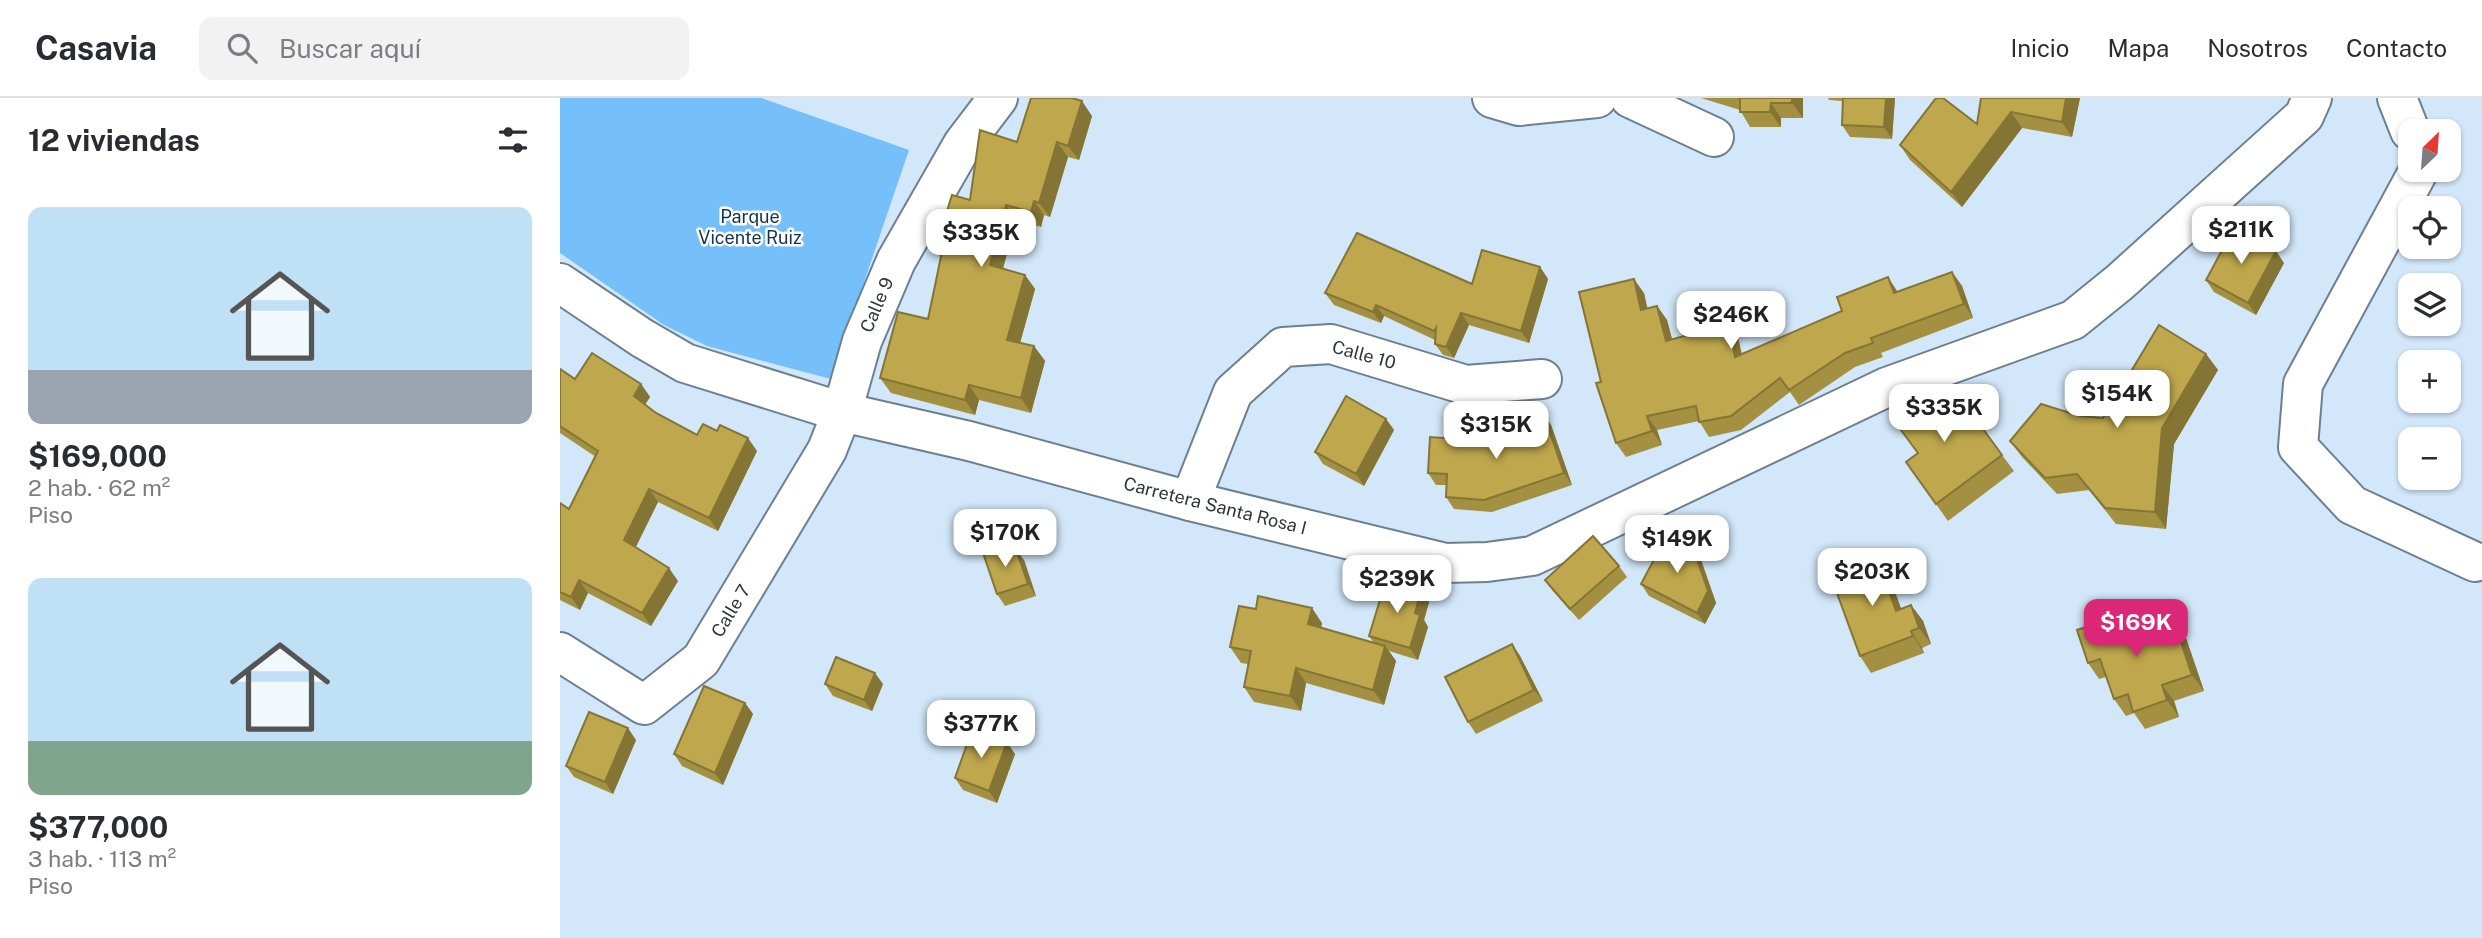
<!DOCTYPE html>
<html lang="es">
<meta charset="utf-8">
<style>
body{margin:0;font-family:"Public Sans",sans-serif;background:#f2f2f3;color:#2b2b33;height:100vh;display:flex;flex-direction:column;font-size:26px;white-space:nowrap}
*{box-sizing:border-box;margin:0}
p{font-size:23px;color:#7c7c81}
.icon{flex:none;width:38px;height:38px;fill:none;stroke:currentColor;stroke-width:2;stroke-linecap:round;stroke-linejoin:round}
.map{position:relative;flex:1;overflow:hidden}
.side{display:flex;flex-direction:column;background:#fff;width:560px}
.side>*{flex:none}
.needle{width:46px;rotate:25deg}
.buttons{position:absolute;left:1838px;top:21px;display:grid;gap:14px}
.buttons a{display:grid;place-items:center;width:63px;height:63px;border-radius:14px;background:#fff;box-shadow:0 2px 5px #0004;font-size:35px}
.price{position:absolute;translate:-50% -60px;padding:0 16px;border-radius:14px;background:#fff;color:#222;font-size:23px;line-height:46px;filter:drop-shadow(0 2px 4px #0008)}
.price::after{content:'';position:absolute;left:50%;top:42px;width:21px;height:16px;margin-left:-10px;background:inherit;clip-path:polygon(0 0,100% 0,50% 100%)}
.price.selected{background:#db2777;color:#fff}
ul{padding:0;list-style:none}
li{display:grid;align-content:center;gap:14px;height:371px;padding:0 28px}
li span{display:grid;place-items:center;height:217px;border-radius:14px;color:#555}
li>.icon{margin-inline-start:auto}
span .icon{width:126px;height:126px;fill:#fffc;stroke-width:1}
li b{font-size:30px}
h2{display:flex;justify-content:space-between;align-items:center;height:84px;padding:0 28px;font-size:30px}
header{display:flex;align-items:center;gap:42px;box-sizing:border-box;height:98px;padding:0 35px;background:#fff;border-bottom:2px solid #e1e1e2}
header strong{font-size:33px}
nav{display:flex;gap:38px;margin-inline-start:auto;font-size:24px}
.search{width:490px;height:63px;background:#f2f2f3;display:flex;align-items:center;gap:18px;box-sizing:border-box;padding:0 24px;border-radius:14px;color:#7c7c81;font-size:26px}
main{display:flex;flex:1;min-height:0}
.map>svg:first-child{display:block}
</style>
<header>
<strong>Casavia</strong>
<div class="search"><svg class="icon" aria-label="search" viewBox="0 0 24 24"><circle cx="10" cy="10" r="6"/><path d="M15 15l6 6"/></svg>Buscar aquí</div>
<nav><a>Inicio</a><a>Mapa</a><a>Nosotros</a><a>Contacto</a></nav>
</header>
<main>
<section class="side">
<h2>12 viviendas<svg class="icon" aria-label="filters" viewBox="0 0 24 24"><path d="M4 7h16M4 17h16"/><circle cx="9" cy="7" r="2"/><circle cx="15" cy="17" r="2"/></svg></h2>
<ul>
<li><span style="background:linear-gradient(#bfe0f5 75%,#9aa5b1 0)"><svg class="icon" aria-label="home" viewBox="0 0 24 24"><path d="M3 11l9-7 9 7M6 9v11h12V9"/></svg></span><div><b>$169,000</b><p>2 hab. · 62 m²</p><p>Piso</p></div></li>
<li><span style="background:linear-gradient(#bfe0f5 75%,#7fa58c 0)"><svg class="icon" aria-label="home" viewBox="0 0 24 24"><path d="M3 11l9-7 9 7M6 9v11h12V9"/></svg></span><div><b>$377,000</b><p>3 hab. · 113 m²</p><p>Piso</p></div></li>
</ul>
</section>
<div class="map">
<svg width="1922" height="840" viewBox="0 0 1922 840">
<rect width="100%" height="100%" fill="#d2e7f9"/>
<!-- green -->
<polygon fill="#75bffb" points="0,0 201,0 349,52 271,281 147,248 104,227 0,155"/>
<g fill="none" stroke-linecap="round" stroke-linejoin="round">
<defs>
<g id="minor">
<polyline points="932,0 959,8 1037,0"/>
<polyline points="1070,0 1154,39"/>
<polyline points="1837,0 1850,33"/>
<polyline points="1859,72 1743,286 1738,349 1792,407 1915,464"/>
<polyline points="0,185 82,240 125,265 282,314 409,343 630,403 885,465 927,464 972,458 1327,289 1513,222 1560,184 1744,18 1752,0"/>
<polyline points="630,403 673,294 723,249 771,246 906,287 982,281"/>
<polyline points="0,554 84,607 141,562 267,352 282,314 302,243 336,163 403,46 438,0"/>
</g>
</defs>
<!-- minor casing -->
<use href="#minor" stroke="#6d8090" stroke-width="42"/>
<!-- minor -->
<use href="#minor" stroke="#fff" stroke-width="38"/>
</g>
<!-- wall -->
<g fill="#a39041">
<polygon points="1141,0 1243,0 1243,20 1221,20 1221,29 1190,29 1180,12"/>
<polygon points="1268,0 1335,0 1332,41 1290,39 1282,27 1283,3 1269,2"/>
<polygon points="1421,0 1520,0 1512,39 1462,30 1402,109 1350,62 1340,47 1417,26"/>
<polygon points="532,18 519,62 508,59 490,119 484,117 481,129 456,122 443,171 465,177 475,191 460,245 474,248 485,263 471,315 419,302 415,317 331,295 320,280 368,221 380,159 375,151 410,102 457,44"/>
<polygon points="1724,165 1696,217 1654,194 1646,182"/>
<polygon points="980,169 988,181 969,245 909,227 894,260 883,257 875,246 875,242 824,218 821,225 774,207 765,195 912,186"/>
<polygon points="1392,174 1402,188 1413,220 1321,255 1323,259 1295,269 1239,307 1230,294 1181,332 1149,339 1139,323 1097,332 1102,347 1066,359 1056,345 1041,284 1084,195 1087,211 1097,208 1107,222 1112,241 1178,240 1182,256 1338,194"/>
<polygon points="1646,256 1658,272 1614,346 1606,431 1556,426 1529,392 1497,396 1462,359 1450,343 1520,318 1543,320"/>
<polygon points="0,271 15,281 81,286 90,299 85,306 96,315 137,337 197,353 158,433 98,404 75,449 118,483 91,528 28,495 20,512 0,502 0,405 9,411 36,359 0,335"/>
<polygon points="1368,297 1388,317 1442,357 1454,373 1388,423 1346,364 1358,355 1335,324"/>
<polygon points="983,315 991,327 1012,387 932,414 894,411 886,399 887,387 876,387 868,375 929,343 959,333"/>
<polygon points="826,321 834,332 804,388 763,366 755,354"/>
<polygon points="1133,450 1141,462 1156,505 1145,526 1089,498 1081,486"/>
<polygon points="1317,459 1328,475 1341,511 1351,507 1363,523 1371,546 1362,550 1364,555 1311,575 1300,558"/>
<polygon points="464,462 476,498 445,508 437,496"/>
<polygon points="1059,468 1067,479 1019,522 993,493 985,482"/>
<polygon points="861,493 869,504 864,522 868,529 858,562 829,553 836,563 824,607 746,585 741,613 694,604 684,589 688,566 681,565 670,549 696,511 762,525 761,530 814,545 809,538"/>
<polygon points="1580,519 1589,532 1626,540 1644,593 1614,603 1619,619 1585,631 1574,615 1566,618 1554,601 1546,579 1539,581 1528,565 1562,525"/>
<polygon points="952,546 960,558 983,603 916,636 908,624"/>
<polygon points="265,586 323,586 312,613 273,598"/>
<polygon points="185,605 193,616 163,687 122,668 114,656"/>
<polygon points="76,642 53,696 14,679 6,668"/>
<polygon points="455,656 437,705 403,692 395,680"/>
</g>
<!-- shaded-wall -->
<g fill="#857535">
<polygon points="1232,0 1243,0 1243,20 1232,5"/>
<polygon points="1326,0 1335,0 1332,41 1324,29"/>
<polygon points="1506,0 1520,0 1512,39 1502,24"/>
<polygon points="522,3 532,18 519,62 508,48"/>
<polygon points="1211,5 1221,20 1221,29 1210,14"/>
<polygon points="1451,14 1462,30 1402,109 1391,94"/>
<polygon points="497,44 508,59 490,119 479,105"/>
<polygon points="474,103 484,117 481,129 471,114"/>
<polygon points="446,107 456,122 440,181 430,167"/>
<polygon points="1716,153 1724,165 1696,217 1688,205"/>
<polygon points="980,169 988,181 969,245 961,233"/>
<polygon points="1392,174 1402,188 1413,220 1404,206"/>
<polygon points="465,177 475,191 457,256 447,242"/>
<polygon points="1328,179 1337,193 1344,210 1334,195"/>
<polygon points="1074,181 1084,195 1091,226 1081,212"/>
<polygon points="816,207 824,218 821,225 813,214"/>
<polygon points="1097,208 1107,222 1116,257 1106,243"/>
<polygon points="901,215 909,227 894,260 886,249"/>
<polygon points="1168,226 1178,240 1185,273 1175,259"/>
<polygon points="474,248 485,263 471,315 461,300"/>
<polygon points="1646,256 1658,272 1614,346 1606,431 1595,414 1602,330"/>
<polygon points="81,286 90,299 83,310 74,298"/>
<polygon points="409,287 419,302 415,317 405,302"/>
<polygon points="983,315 991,327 1012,387 1004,375"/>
<polygon points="1087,318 1097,332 1102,347 1092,333"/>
<polygon points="826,321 834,332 804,388 796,376"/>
<polygon points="188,340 197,353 158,433 149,420"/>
<polygon points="89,391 98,404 73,455 64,442"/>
<polygon points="1133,450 1141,462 1156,505 1145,526 1137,515"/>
<polygon points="456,451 464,462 476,498 468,486"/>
<polygon points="1317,459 1328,475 1348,529 1336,513"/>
<polygon points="109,470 118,483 91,528 82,515"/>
<polygon points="19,482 28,495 20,512 11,499"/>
<polygon points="861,493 869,504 864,522 868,529 858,562 850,550 855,515"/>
<polygon points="1351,507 1363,523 1371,546 1359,530"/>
<polygon points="752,510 762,525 759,541 748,526"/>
<polygon points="1580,519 1592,536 1585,533"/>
<polygon points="1614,524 1626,540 1644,593 1632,577"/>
<polygon points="1351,533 1362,550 1364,555 1353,538"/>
<polygon points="952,546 960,558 983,603 974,592"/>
<polygon points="825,548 836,563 824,607 813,592"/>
<polygon points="736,570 746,585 741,613 730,598"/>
<polygon points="315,575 323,586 312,613 304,602"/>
<polygon points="1602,587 1614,603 1619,619 1607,602"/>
<polygon points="185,605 193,616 163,687 155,675"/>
<polygon points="68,630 76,642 53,696 45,684"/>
<polygon points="447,644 455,656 437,705 429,693"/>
</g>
<!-- building -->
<g fill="#bea74c" stroke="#857535" stroke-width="2">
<polygon points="471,0 512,0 522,3 508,48 497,44 479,105 474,103 471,114 446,107 430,167 465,177 447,242 474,248 461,300 409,287 405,302 320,280 338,214 368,221 382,154 375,151 392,97 410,102 420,32 457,44"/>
<polygon points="1178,0 1232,0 1232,5 1211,5 1210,14 1180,14 1180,1"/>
<polygon points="1283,0 1326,0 1324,29 1282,27"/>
<polygon points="1376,0 1383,0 1417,26 1421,0 1506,0 1502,24 1451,14 1391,94 1340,47"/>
<polygon points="1674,130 1716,153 1688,205 1646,182"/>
<polygon points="797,135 912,186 922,152 980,169 961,233 901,215 886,249 875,246 876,230 874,233 816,207 813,214 765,195"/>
<polygon points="1392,174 1404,206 1311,240 1313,245 1285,255 1229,292 1220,280 1171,318 1139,324 1136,308 1087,318 1092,333 1056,345 1036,285 1041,284 1019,194 1074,181 1081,212 1097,208 1106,243 1168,226 1175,259 1282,213 1277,199 1328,179 1334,195"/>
<polygon points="1599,227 1646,256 1602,330 1595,414 1545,410 1517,376 1485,380 1450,343 1481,306 1520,318 1543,320"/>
<polygon points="32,255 81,286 74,298 96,315 137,337 143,326 157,333 160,327 188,340 149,420 89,391 64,442 109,470 82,515 19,482 11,499 0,494 0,405 9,411 38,353 0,328 0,271 15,281"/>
<polygon points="1362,289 1368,297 1372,294 1388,317 1404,305 1442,357 1376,406 1346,364 1358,355 1335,324 1340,320 1333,311"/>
<polygon points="786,298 826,321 796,376 755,354"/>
<polygon points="983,315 1004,375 924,402 886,399 887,376 868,375 870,339 929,343 959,333 956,325"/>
<polygon points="1107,437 1133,450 1148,493 1137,515 1081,486"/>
<polygon points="1033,438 1059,468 1010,511 985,482"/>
<polygon points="456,451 468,486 437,496 422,452"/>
<polygon points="1317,459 1336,513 1351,507 1359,530 1351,533 1353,538 1300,558 1270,476"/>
<polygon points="826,482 861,493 855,515 860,517 850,550 809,538"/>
<polygon points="698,498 752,510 748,526 825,548 813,592 736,570 730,598 684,589 691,553 670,549 679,508 696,511"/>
<polygon points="1557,519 1559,526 1580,519 1585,533 1614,524 1632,577 1602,587 1607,602 1573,614 1568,596 1554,601 1540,561 1528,565 1517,532"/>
<polygon points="952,546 974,592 908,624 885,579"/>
<polygon points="276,559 315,575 304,602 265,586"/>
<polygon points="144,588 185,605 155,675 114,656"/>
<polygon points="29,614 68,630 45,684 6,668"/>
<polygon points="412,632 447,644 429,693 395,680"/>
</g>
<g text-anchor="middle" stroke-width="5" stroke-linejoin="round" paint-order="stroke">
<!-- park labels -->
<g font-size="18" fill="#14334c" stroke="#fff">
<text x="190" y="125">Parque<tspan x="190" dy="21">Vicente Ruiz</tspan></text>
</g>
<!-- street labels -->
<g font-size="18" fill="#2d353c" stroke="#fff">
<text transform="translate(317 207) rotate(-67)" y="6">Calle 9</text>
<text transform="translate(804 257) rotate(15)" y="6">Calle 10</text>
<text transform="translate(655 408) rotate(14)" y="6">Carretera Santa Rosa I</text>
<text transform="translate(171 513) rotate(-59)" y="6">Calle 7</text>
</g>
</g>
</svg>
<div class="buttons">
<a><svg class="needle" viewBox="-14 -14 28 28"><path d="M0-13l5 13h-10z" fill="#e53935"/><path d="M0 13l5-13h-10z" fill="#7c7c81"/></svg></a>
<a><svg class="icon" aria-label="locate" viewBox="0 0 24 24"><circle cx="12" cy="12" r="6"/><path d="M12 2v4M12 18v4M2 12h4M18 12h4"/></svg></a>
<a><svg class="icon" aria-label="layers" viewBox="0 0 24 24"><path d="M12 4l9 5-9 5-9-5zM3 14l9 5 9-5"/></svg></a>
<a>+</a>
<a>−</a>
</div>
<b class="price" style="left:1681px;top:168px">$211K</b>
<b class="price" style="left:421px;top:171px">$335K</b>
<b class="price" style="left:1171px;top:253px">$246K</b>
<b class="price" style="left:1557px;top:332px">$154K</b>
<b class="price" style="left:1384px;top:346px">$335K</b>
<b class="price" style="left:936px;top:363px">$315K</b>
<b class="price" style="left:445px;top:471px">$170K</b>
<b class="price" style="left:1117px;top:477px">$149K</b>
<b class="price" style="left:1312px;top:510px">$203K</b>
<b class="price" style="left:837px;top:517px">$239K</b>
<b class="price selected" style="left:1576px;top:561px">$169K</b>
<b class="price" style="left:421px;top:662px">$377K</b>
</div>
</main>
